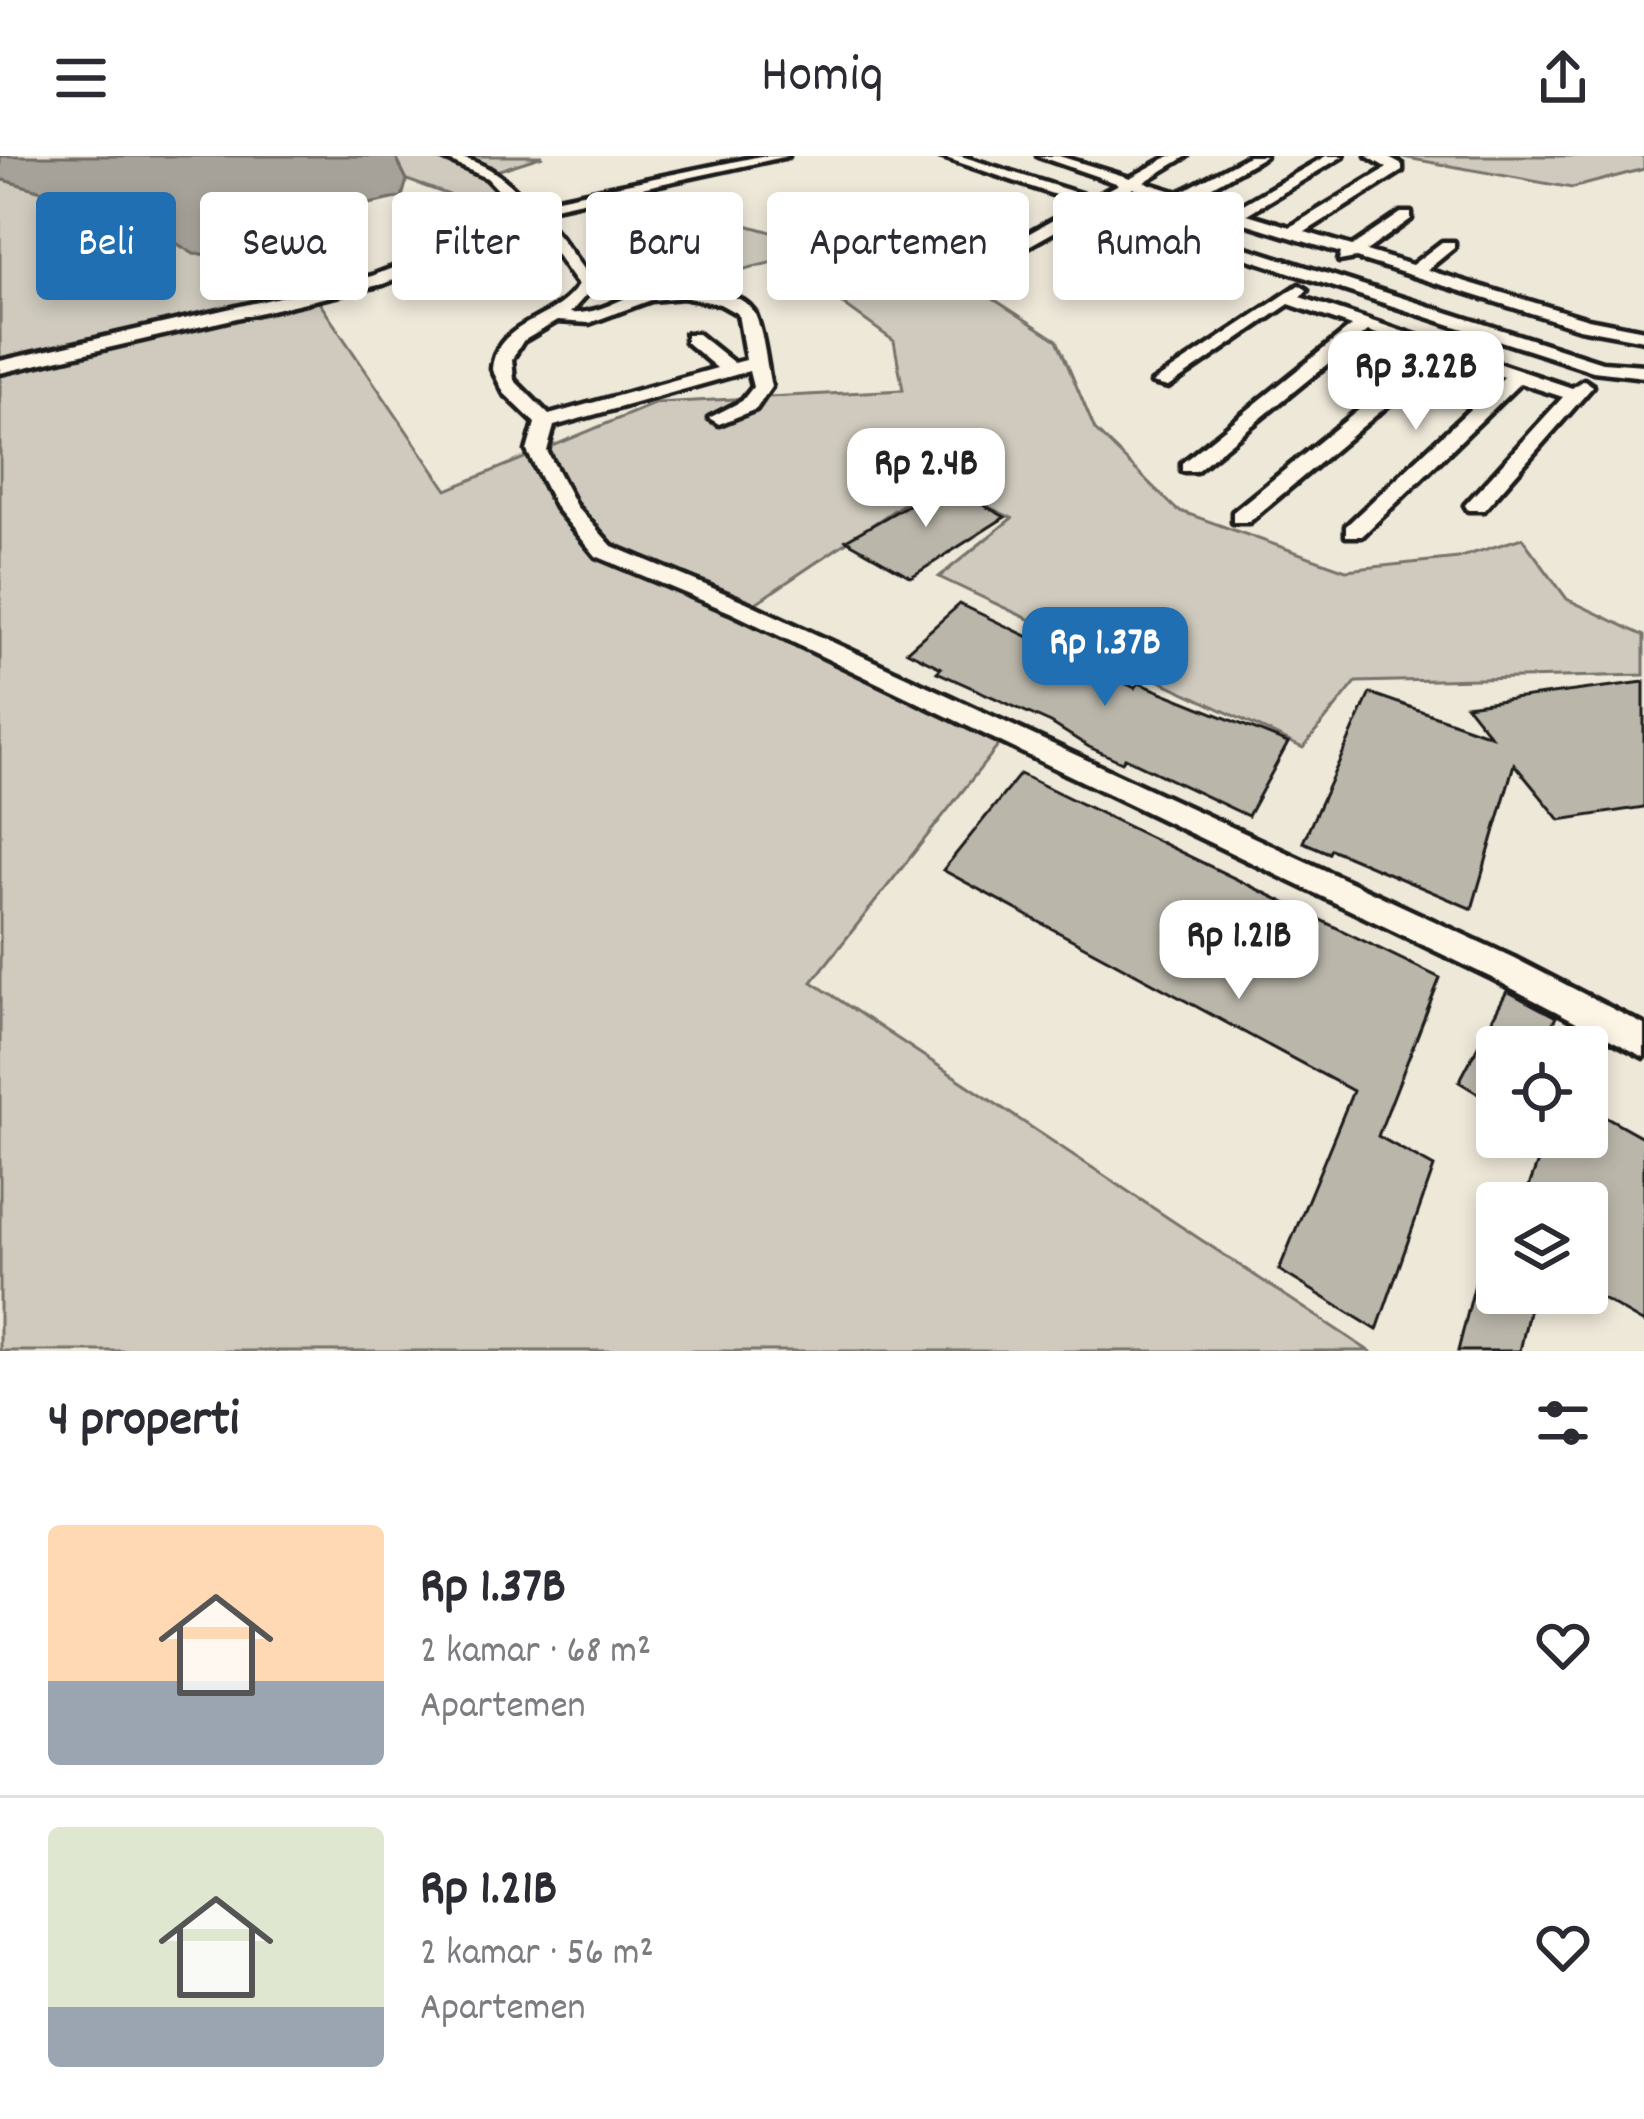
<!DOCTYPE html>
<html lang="id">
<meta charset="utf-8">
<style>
body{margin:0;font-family:Dekko,sans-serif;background:#f2f2f3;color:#2b2b33;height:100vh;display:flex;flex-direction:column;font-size:45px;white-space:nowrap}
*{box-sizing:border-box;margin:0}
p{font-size:39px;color:#7c7c81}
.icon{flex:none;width:66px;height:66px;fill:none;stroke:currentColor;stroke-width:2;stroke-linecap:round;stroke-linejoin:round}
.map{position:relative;height:1195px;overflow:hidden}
.details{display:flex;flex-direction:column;background:#fff;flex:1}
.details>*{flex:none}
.hud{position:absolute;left:36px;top:36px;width:1572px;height:108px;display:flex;gap:24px}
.tools{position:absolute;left:1476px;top:870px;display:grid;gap:24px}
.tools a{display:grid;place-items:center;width:132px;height:132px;border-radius:12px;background:#fff;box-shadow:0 6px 18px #0003;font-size:60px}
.price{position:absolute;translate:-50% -102px;padding:0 27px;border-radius:24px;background:#fff;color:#222;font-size:39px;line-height:78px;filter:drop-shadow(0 3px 6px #0008)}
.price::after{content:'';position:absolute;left:50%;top:72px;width:36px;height:27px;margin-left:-18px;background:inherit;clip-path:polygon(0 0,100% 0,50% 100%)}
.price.selected{background:#1f6fb2;color:#fff}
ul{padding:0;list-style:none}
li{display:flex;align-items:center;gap:36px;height:300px;padding:0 48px}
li+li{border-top:3px solid #e1e1e2}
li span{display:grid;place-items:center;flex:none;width:336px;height:240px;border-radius:12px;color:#555}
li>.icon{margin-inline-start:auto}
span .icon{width:144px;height:144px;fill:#fffc;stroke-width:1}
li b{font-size:51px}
h2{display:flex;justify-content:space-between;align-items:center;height:144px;padding:0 48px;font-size:51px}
.pill{padding:0 42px;border-radius:12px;background:#fff;box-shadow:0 6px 18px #0003;font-size:42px;line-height:108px}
.pill.selected{background:#1f6fb2;color:#fff}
header{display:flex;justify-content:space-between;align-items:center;height:156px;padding:0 48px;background:#fff;font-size:54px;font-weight:600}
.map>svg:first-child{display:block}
</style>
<header><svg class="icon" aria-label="menu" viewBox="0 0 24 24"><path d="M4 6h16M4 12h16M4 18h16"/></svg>Homiq<svg class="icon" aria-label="share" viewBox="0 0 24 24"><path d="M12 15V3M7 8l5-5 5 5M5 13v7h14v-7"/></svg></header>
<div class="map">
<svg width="1644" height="1195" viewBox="0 0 1644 1195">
<rect width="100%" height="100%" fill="#eee8d9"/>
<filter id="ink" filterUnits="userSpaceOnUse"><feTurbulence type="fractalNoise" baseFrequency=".00833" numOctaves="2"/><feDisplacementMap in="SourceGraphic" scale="24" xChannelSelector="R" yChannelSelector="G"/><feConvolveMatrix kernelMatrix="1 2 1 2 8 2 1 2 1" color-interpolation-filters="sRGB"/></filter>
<g filter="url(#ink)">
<!-- green -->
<g fill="#cfcabd" stroke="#76736c" stroke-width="3">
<polygon points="395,0 543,0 496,15 535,58 500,57 407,24"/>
<polygon points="1396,0 1644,0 1644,13 1572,32"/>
<polygon points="0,23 134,61 194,98 232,98 312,136 447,334 656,247 903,234 894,185 782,104 686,127 655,79 718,61 981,135 1057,184 1095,274 1177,354 1346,414 1458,402 1522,382 1567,443 1644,480 1644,519 1356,526 1303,592 939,421 1012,362 936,326 741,457 1002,585 812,826 1369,1195 0,1195"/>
</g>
<!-- water -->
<path fill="#a7a299" stroke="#6f6c67" stroke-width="3" d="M0,0H395L407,24L402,41C355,52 313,56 268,74L262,88L232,98H194L134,61L0,23Z"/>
<!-- building -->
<g fill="#bab6aa" stroke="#1c1c1c" stroke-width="3">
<polygon points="945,328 1005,361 911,421 846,384"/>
<polygon points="960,448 1135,532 1139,527 1288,587 1248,660 1125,602 1122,606 1089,591 1051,567 937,516 941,512 907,495"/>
<polygon points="1644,526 1644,651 1560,664 1514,608 1472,753 1331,693 1329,697 1303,686 1370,537 1490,579 1466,549"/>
<polygon points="1020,618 1440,822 1378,980 1434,1011 1377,1174 1279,1114 1353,935 943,714"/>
<polygon points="1507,835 1556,861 1541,891 1497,891 1497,949 1459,926"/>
<polygon points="1587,950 1644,982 1644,1167 1587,1134 1587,1047 1557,1047 1529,1030 1547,981 1587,981"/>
<polygon points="1480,1108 1497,1117 1497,1137 1533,1137 1520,1195 1458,1195"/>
</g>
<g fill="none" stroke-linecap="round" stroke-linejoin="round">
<defs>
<g id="minor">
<path d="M438,0C479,0 502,18 529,48L761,0H788L536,55C559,77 575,103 595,129L570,157C597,159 617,144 641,136C667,128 742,129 755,158C764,179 766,208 771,231L756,253L719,268L709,262L742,245L753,231L749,215L554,270L547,295L576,350L612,390L746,446L1514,802L1644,869V901L1492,822L730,456L596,400L556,352L527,295L535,267L504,237L492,213C497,163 557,166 578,129C563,111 548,81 532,68L383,128L0,217V205L372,120L524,61L487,22ZM683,141L720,148L738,158L746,204L734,207L698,178H686V186L717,212L549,259L514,224L512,203L523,185L557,165L589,167L651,144Z"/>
<polygon points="940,0 961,0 1093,42 1119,28 1038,0 1059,0 1130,22 1170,0 1187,0 1144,26 1179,37 1248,0 1265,0 1193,41 1233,54 1326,0 1343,0 1247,58 1290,71 1387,12 1367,0 1385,0 1402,9 1402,15 1305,76 1352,90 1401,57 1411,57 1411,63 1366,95 1412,109 1442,86 1454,86 1454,92 1427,114 1588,163 1644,174 1644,184 1579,172 1356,102 1339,105 1341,97 1133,32 1107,47 1602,206 1644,209 1644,221 1593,215 1095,53 971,122 959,122 959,116 1082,48"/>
<polygon points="1299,129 1307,134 1300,141 1572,232 1584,224 1593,230 1484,354 1468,354 1465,349 1563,241 1520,227 1362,380 1346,380 1346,370 1504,221 1445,201 1249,366 1233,366 1233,356 1430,196 1368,175 1196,315 1182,315 1182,307 1352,170 1289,148 1168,231 1152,227"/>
</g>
</defs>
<!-- minor casing -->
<use href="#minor" stroke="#1c1c1c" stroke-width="9"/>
<!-- minor -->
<use href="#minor" fill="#fcf5e5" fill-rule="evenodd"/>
</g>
</g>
</svg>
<div class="tools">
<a><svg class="icon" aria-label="locate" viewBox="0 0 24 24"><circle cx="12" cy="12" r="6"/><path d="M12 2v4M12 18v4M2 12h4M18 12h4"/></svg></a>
<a><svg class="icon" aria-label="layers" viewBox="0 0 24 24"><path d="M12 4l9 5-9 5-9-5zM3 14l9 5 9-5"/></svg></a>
</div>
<b class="price" style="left:1416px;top:277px">Rp 3.22B</b>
<b class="price" style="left:926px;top:374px">Rp 2.4B</b>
<b class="price selected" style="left:1105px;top:553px">Rp 1.37B</b>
<b class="price" style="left:1239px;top:846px">Rp 1.21B</b>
<div class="hud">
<a class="pill selected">Beli</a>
<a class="pill">Sewa</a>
<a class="pill">Filter</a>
<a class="pill">Baru</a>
<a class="pill">Apartemen</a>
<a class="pill">Rumah</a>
</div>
</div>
<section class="details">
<h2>4 properti<svg class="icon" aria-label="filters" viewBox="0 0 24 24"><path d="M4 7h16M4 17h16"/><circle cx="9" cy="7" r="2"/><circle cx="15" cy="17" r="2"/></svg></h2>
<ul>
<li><span style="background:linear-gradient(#ffd9b3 65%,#9aa5b1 0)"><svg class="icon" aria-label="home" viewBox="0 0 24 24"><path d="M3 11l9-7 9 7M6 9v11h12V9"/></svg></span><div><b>Rp 1.37B</b><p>2 kamar · 68 m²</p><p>Apartemen</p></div><svg class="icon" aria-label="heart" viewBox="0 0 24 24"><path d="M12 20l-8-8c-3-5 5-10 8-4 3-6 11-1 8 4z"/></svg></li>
<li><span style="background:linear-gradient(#dfe7d0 75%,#9aa5b1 0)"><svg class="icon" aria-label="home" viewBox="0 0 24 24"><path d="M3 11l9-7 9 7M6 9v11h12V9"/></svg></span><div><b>Rp 1.21B</b><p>2 kamar · 56 m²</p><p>Apartemen</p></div><svg class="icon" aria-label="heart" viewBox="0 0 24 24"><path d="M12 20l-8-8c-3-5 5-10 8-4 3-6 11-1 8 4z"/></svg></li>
</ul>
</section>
